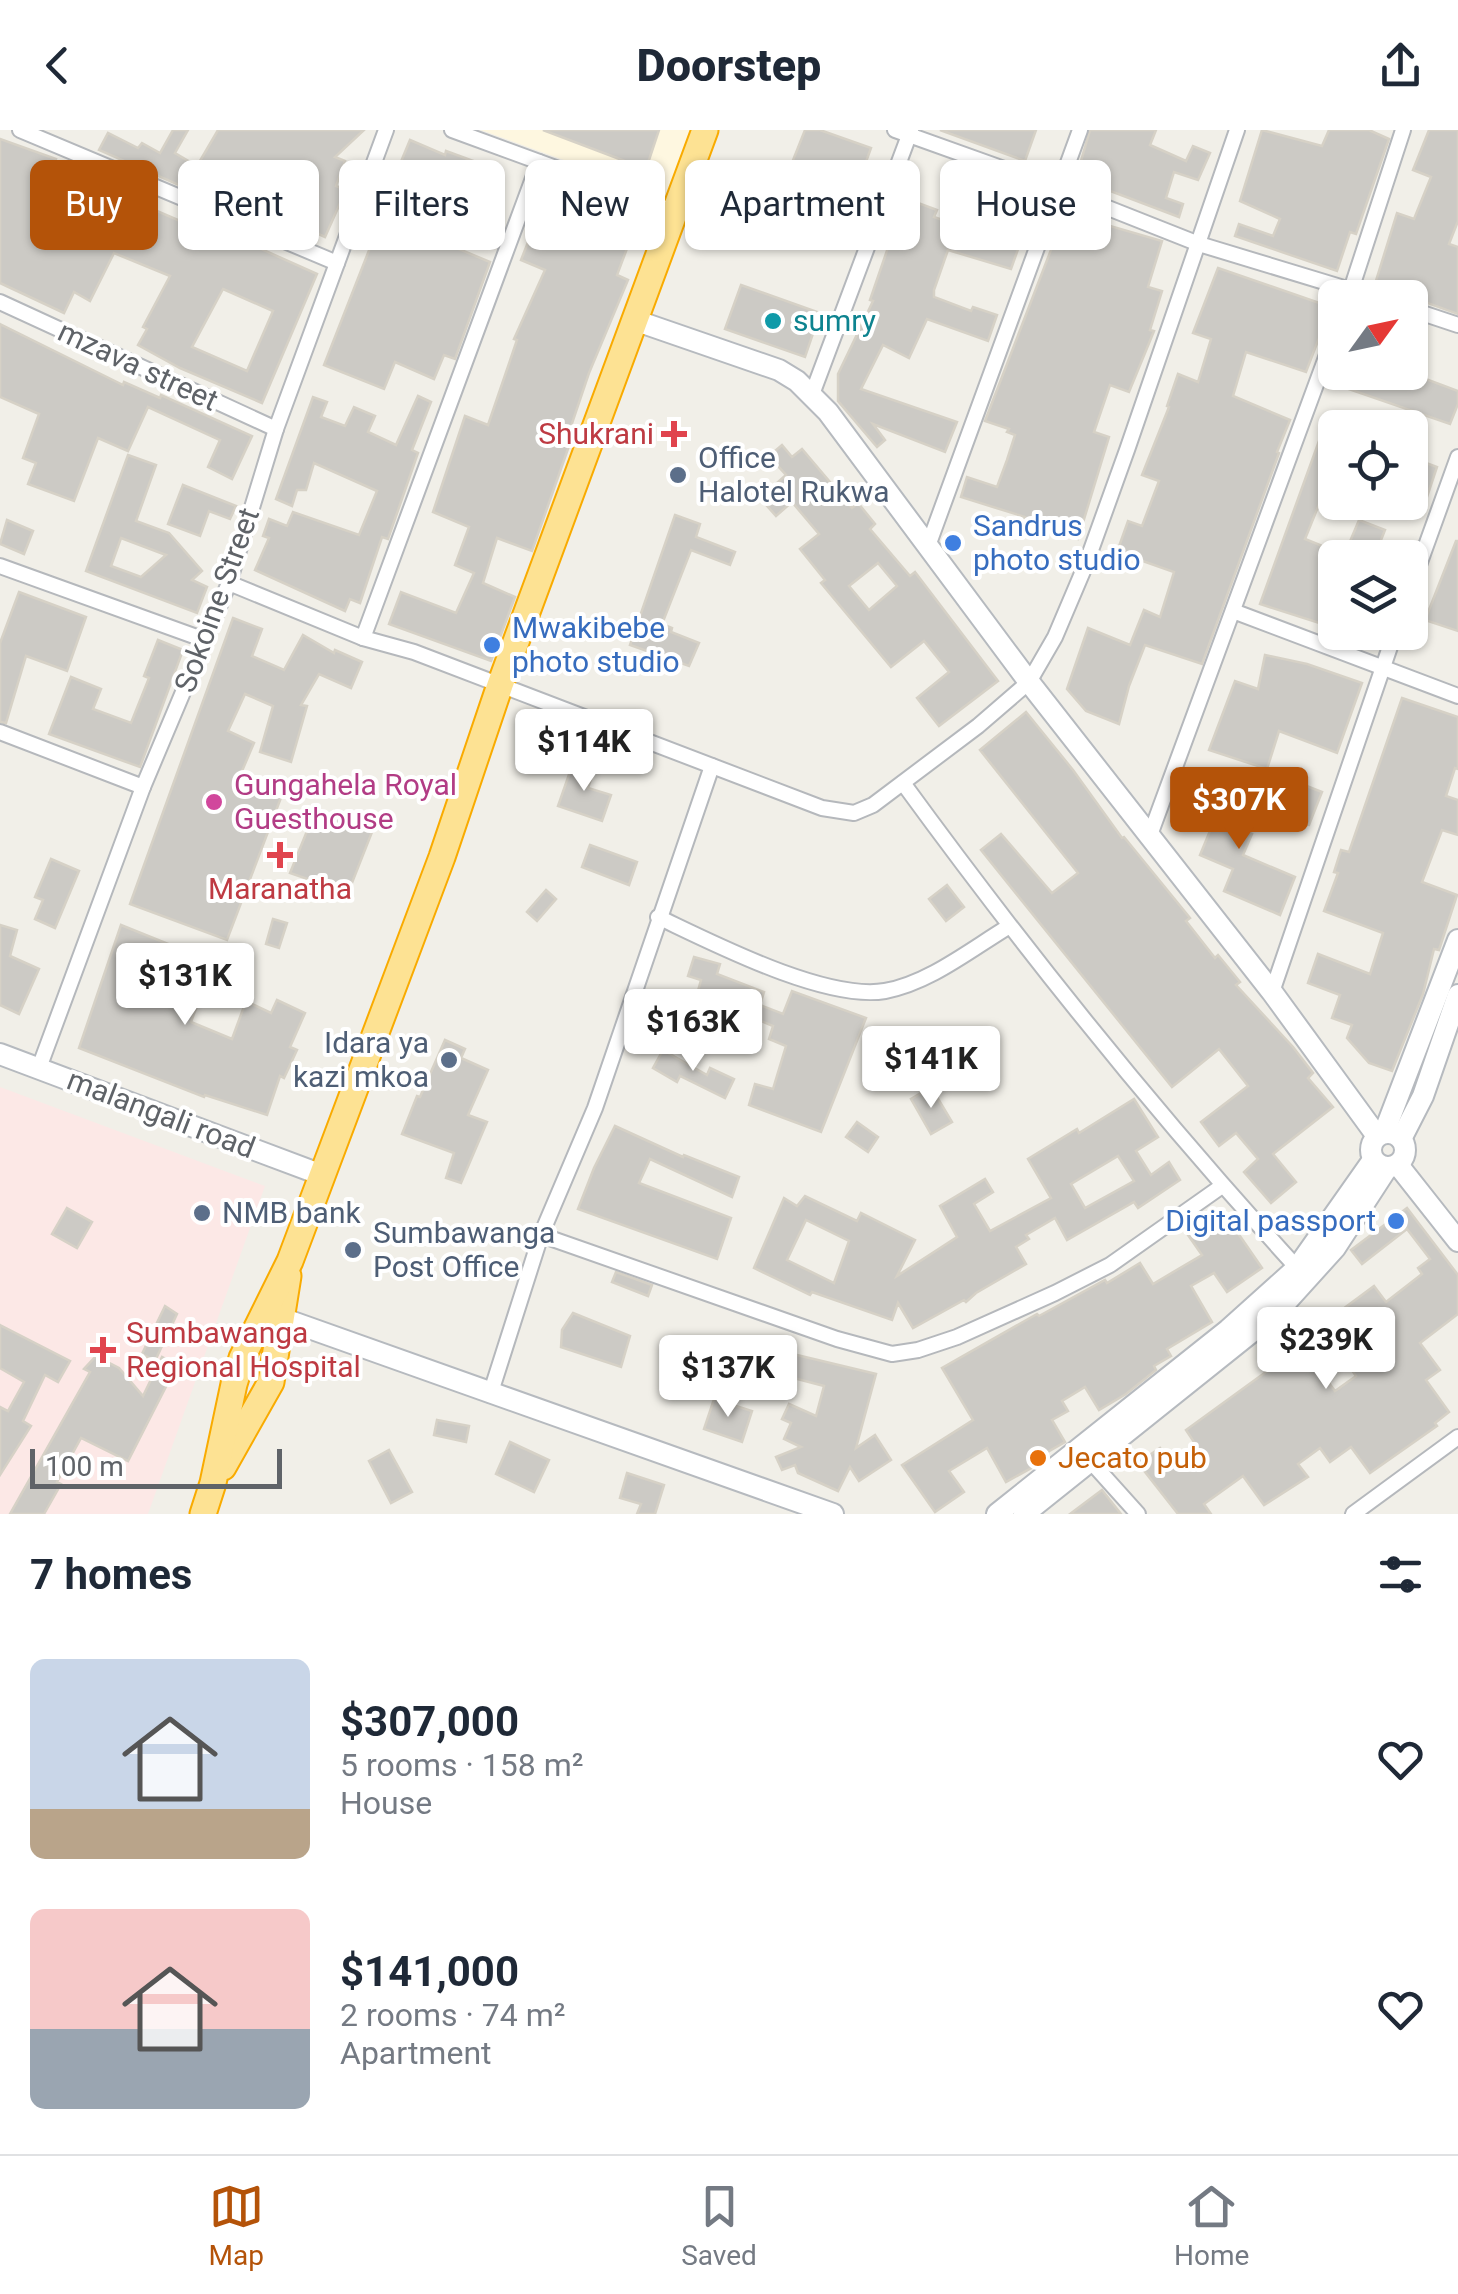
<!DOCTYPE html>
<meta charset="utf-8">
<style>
body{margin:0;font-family:Roboto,sans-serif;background:#f2f2f3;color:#1f2937;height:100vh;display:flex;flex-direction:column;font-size:38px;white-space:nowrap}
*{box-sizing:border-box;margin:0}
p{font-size:32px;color:#747a83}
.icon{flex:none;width:55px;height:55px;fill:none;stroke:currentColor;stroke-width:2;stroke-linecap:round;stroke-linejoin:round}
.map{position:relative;height:1384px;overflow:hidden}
.sheet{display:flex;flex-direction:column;background:#fff;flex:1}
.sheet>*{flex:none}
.guide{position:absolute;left:30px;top:30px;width:1400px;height:90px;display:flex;gap:20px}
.needle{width:65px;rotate:57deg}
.tools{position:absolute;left:1318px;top:150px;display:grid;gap:20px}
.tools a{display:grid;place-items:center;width:110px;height:110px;border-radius:15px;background:#fff;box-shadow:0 2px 8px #0004;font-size:50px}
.scale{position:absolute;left:30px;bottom:25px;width:252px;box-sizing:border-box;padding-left:10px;border:5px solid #5f6368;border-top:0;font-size:28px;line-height:35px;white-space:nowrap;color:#5f6368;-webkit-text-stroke:8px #fff;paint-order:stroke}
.price{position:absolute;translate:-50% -85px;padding:0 22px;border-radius:10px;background:#fff;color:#222;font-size:32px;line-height:65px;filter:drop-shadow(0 2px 5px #0008)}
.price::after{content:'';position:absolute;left:50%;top:60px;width:30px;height:22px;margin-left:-15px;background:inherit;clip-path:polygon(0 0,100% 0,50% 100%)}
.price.selected{background:#b45309;color:#fff}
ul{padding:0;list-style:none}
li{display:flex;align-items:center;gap:30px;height:250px;padding:0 30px}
li span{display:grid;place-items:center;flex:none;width:280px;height:200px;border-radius:15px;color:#555}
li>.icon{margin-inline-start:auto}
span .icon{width:120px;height:120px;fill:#fffc;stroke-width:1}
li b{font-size:42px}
h2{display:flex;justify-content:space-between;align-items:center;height:120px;padding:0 30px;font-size:42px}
.tag{padding:0 35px;border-radius:15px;background:#fff;box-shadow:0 2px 8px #0004;font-size:35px;line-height:90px}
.tag.selected{background:#b45309;color:#fff}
header{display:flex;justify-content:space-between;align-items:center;height:130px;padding:0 30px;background:#fff;font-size:45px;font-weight:800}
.dock{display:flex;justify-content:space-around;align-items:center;height:140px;border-top:2px solid #e0e1e3;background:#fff;font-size:28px;color:#747a83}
.dock a{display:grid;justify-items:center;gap:5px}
.dock .selected{color:#b45309}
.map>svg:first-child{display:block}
</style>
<header><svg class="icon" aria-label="back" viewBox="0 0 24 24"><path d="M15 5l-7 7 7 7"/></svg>Doorstep<svg class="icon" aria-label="share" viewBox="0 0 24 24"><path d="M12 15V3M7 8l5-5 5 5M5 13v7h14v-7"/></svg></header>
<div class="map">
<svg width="1458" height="1384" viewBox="0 0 1458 1384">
<rect width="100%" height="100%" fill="#f1efe8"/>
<!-- commercial -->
<polygon fill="#fef7e0" points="481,0 696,0 671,69"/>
<!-- medical -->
<polygon fill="#fce8e6" points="0,957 265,1056 148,1384 0,1384"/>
<!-- building -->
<g fill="#cccac5" stroke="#d6d1c6" stroke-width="2.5" fill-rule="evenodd">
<polygon points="173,0 188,0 175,23 197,36 218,0 364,0 335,27 345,31 336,56 346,60 325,107 204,52 197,63 99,20 108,3 138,18 142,13 160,23"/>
<polygon points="543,0 659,0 646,39"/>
<polygon points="805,0 820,0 871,18 848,82 782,58"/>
<polygon points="940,0 1036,0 1025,31"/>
<polygon points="1090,0 1156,0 1150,15 1186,31 1193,16 1210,23 1198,50 1174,42 1166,68 1183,74 1179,87 1076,48"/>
<polygon points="1262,0 1322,16 1329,0 1369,0 1389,9 1356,104 1350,102 1337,141 1235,106 1239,94 1273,106 1280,89 1240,71"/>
<polygon points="1429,0 1458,0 1458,91 1449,114 1458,117 1458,184 1375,154 1397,83 1414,89 1431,47 1413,40"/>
<path d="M0,9L56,29L32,87L80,112L95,118L107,85L77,71L87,47L117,61L118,57L151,70L150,78L187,94L190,87L317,144L262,273L180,238L138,215L147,199L143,197L170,146L114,123L90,171L74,162L64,183L0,153ZM223,159L273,181L247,241L192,217Z"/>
<path d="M410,10L445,25L446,21L476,32L445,106L450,108L447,114L490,132L455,229L444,225L434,249L395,232L384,259L324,235L386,77L383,75ZM417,42L446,54L433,86L404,73Z"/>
<polygon points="954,42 967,48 965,54 1033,77 1011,139 948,120 934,160 934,167 971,181 973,177 997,185 988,211 927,189 909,228 883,215 861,259 957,292 945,322 873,294 885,310 877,317 838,271 838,244 873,171 870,170 905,68 937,80 934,87 962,97 971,69 943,58 947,48 951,49"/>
<polygon points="545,69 582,84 587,71 637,92 617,145 628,150 589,243 565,314 569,316 532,421 497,408 483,453 515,467 491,531 389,494 401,462 456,483 474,443 455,435 469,397 433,382 465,286 488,295 517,210 514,209 545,140 521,130"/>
<polygon points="1060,85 1105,102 1107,95 1162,111 1148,157 1162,161 1150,200 1154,201 1129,262 1110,255 1094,302 1109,307 1078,409 1023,394 1025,387 961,367 967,347 997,357 1007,330 1015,305 1007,302 1009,299 985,291 1054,112 1051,111"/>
<polygon points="1218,138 1331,177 1306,242 1246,222 1233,266 1290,290 1277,322 1279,323 1202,534 1145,515 1129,556 1119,594 1086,581 1067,559 1088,498 1130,515 1144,480 1160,487 1174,442 1117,422 1128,391 1142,396 1159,351 1142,345 1169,277 1167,276 1178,244 1198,252 1211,209 1193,203"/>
<polygon points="741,155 820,183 805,227 725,199"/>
<polygon points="0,194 123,255 124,252 160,268 161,265 252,306 232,349 208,337 220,310 148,277 128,321 98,308 74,371 28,354 36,333 23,328 39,284 0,267"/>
<polygon points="1342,242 1391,242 1410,249 1410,243 1458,261 1458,274 1450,294 1337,255"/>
<polygon points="418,266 431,272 412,320 418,323 388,409 382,407 360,473 350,469 345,481 255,440 269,408 263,406 269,389 287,396 293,382 359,405 377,361 314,333 306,360 297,360 292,376 276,369 313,267 327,272 321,287 345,296 354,277 375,286 368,302 396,315"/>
<polygon points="1324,297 1335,301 1335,378 1320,372 1305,409 1335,421 1335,441 1325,464 1335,468 1335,498 1260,474"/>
<path d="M782,315L792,327L802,319L852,378L858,373L875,394L870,399L910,446L915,442L998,551L939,596L917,568L949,542L924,511L891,537L821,453L825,450L800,419L819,404L792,372L776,386L760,368L786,345L769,326ZM878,433L897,456L869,480L849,456Z"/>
<path d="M128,325L156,335L136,391L169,403L202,441L192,450L207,457L197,483L86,441ZM121,408L166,425L141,447L111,436Z"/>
<polygon points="1410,327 1437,337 1427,367 1410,362"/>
<polygon points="183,355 236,376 230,389 209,381 200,406 168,394"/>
<polygon points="675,385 700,394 696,407 735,422 730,435 691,420 662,494 672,498 671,502 699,513 689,536 630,515"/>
<polygon points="7,390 33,401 24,424 0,414"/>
<polygon points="1359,390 1385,400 1374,428 1343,428"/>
<polygon points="1456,411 1458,411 1458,501 1425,490"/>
<polygon points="19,462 86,487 67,541 26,526 6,593 0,592 0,513"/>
<polygon points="233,488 262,499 252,526 284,540 303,505 334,523 335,520 362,532 351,558 319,544 301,575 307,576 291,632 260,622 273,576 245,564 228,601 254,613 239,648 282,665 227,810 130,774"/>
<polygon points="158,510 183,520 140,637 49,604 71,547 101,559 93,579 131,593 149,548 144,546"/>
<polygon points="1265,525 1307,534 1362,553 1337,623 1279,601 1267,639 1209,620 1235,551 1258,559"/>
<polygon points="1402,568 1458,587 1458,639 1455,638 1446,666 1458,670 1458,705 1442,700 1422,752 1457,765 1439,820 1434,819 1423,864 1392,941 1369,933 1347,908 1352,895 1332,888 1340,865 1308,853 1318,824 1370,844 1383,803 1324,781 1338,743 1334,742 1341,720 1349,722"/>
<polygon points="1026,582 1073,640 1122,708 1124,707 1190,788 1186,791 1215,828 1218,825 1240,852 1236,855 1293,917 1313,943 1308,948 1333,977 1273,1024 1296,1052 1271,1073 1244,1042 1258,1029 1236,1003 1219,1016 1201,992 1248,956 1219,919 1172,957 981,720 1001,704 1052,763 1078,743 980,620"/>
<polygon points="573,633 594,640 588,658 611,665 602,691 558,676"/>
<polygon points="1276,644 1322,662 1309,695 1263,677"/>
<polygon points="1198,657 1254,681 1245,701 1252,704 1243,725 1295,747 1280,785 1224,761 1233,739 1200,725 1212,696 1186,685"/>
<polygon points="316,679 333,686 335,681 374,697 348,763 290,743"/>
<polygon points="590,715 637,732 629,755 582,737"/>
<polygon points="51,729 79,741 55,798 35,789 43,770 35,767"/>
<polygon points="947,755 964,777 946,791 929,769"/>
<polygon points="546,760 556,769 537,791 527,782"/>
<polygon points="273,789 287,793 279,818 266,814"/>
<polygon points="0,795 17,800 10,826 39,839 19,884 0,875"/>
<polygon points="121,795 178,818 174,826 210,840 191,892 232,909 246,871 271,883 277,870 305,883 290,917 297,920 284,948 280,946 267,985 205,965 204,967 79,918"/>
<polygon points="694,827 720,834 717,844 764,862 760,875 783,884 792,861 866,888 821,1002 749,975 755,954 773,959 786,916 769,909 773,896 761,891 755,903 711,888 716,874 696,868 701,850 688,846"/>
<polygon points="445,910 465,919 461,928 488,940 468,985 487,992 461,1053 446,1048 454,1023 402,1004 417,966 420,967"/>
<polygon points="663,920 707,945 710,938 734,949 725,968 680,946 677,952 653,938"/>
<polygon points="931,957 952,992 931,1004 911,969"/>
<path d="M1134,969L1158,1007L1136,1021L1151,1045L1169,1032L1180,1050L1138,1078L1134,1072L1067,1110L1055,1088L1026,1105L1029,1109L1016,1117L1026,1134L976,1163L966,1172L964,1170L913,1198L898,1173L892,1190L812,1162L810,1165L754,1138L784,1068L797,1076L805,1066L857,1091L861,1083L915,1110L897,1146L957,1107L940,1076L985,1049L993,1062L974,1074L990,1101L1016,1087L1051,1068L1028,1029L1077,999L1079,1003ZM1118,1026L1134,1051L1085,1078L1071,1054ZM806,1090L849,1111L834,1153L787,1130Z"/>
<polygon points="857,992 878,1007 868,1022 846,1007"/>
<polygon points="615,996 683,1027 684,1025 739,1047 732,1067 650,1029 639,1053 731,1088 717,1129 578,1079 594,1038"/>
<polygon points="67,1078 92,1092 77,1118 52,1104"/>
<path d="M1407,1078L1458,1145V1184L1420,1213L1440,1240L1426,1250L1449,1282L1435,1293L1437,1296L1370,1343L1351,1317L1330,1332L1320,1318L1298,1334L1308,1347L1264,1375L1243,1346L1204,1374L1211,1384H1178L1138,1333L1160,1318L1171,1333L1196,1315L1186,1300L1292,1223L1290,1220L1320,1196L1374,1156L1386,1172L1422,1144L1418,1138L1430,1129L1407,1099L1362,1134L1351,1120ZM1338,1221L1356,1246L1335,1261L1317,1237Z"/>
<polygon points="1222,1080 1262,1138 1227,1162 1214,1143 1191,1156 1212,1192 1167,1219 1171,1226 1154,1236 1156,1240 1126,1264 1099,1280 1085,1257 1062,1271 1068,1281 1052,1290 1065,1312 1032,1331 1035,1336 1006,1352 987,1318 949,1341 964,1362 935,1382 902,1335 973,1290 942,1238 1037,1184 1039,1186 1105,1150 1107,1153 1140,1133 1153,1154 1202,1125 1188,1105"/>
<polygon points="616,1142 652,1155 648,1166 612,1152"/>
<polygon points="165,1176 177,1184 155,1231 142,1224"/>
<polygon points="573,1183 630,1206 621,1237 561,1217 562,1200"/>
<polygon points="0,1195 70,1231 58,1252 45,1245 23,1291 31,1296 0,1345 0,1277 8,1281 24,1252 0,1238"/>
<polygon points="772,1219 876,1244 856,1318 875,1305 891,1330 859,1351 850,1337 838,1361 798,1343 795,1335 782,1340 776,1327 801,1317 784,1309 791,1293 782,1289 789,1274 816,1286 824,1256 786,1246 783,1257 764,1252"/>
<polygon points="96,1226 119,1238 143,1266 162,1227 177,1235 128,1331 81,1308 57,1352 61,1354 44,1384 10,1384 90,1242 84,1239"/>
<polygon points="714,1269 752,1281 742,1312 704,1299"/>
<polygon points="437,1290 469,1296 466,1312 434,1305"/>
<polygon points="510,1312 549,1330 534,1362 496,1344"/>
<polygon points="389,1320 412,1362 391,1373 369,1331"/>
<polygon points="627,1343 664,1355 655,1384 637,1384 641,1374 620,1368"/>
<polygon points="1102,1360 1121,1384 1070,1384"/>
</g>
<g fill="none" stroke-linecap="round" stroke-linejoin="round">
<defs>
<g id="street">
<polyline points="20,0 337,133"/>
<polyline points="452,0 676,82"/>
<polyline points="895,0 1060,59 1199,114 1377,168"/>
<polyline points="1349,166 1403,0"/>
<polyline points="0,172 276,299"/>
<polyline points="1410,179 1458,195"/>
<polyline points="811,267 911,0"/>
<polyline points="928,416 1080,0"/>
<polyline points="0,436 205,510"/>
<polyline points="229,453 363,508 414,522 822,678 854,683 873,675 978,596 1029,552 1055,507 1086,434 1127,320 1237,0"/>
<polyline points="1410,460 1458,327"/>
<polyline points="1233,481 1458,566"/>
<polyline points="363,508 539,32"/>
<polyline points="0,602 143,657"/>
<path d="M903,653C1027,823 1158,986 1300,1141"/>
<polyline points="1150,705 1335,203"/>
<path d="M658,787C713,813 825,871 885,861C929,853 970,820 1008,797"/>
<polyline points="1272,862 1395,502"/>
<polyline points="39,938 143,657 229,453 276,299 386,0"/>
<polyline points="541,1105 837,1209 892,1224 918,1220 957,1207 1055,1163 1110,1135 1222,1056"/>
<polyline points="490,1265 541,1105 595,978 712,636"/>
<polyline points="1085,1325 1138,1384"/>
<polyline points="1353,1384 1458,1307"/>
</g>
<g id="secondary">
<polyline points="637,191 779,240 797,251 828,282 1029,552 1272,862 1377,1006"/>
<polyline points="0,924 322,1045"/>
<circle cx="1388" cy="1020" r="17"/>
<polyline points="1384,1003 1458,810"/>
<polyline points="1401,1009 1423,966 1458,865"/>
<polyline points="1398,1035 1458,1111"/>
<polyline points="284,1189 833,1384"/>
<polyline points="997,1384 1228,1200 1297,1138 1373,1030"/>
<polyline points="1024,1384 1278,1181 1335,1118 1387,1038"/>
</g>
<g id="highway">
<polyline points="223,1337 271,1252 288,1146"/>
<polyline points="203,1384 213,1353 234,1254 242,1228 290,1131 442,727 500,555 705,0"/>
</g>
</defs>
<!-- street casing -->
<use href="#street" stroke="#b5b8bc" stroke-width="18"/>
<!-- secondary casing -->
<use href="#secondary" stroke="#b6babf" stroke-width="24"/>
<!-- highway casing -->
<use href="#highway" stroke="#f9ab00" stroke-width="29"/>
<!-- street -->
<use href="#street" stroke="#fff" stroke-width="14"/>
<!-- secondary -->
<use href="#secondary" stroke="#fff" stroke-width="20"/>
<!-- highway -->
<use href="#highway" stroke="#fde293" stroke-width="25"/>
</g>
<!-- markers -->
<circle fill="#0f9aa8" stroke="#fff" stroke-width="4" cx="773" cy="191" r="10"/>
<g fill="#e0444e" stroke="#fff" stroke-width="4">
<path d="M669 289h10v10h10v10h-10v10h-10v-10h-10v-10h10z"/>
<path d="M275 710h10v10h10v10h-10v10h-10v-10h-10v-10h10z"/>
<path d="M98 1205h10v10h10v10h-10v10h-10v-10h-10v-10h10z"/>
</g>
<g fill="#5c6f8a" stroke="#fff" stroke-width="4">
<circle cx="678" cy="345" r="10"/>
<circle cx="449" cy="930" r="10"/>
<circle cx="202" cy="1083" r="10"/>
<circle cx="353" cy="1120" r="10"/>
</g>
<g fill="#3f7fe0" stroke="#fff" stroke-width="4">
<circle cx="953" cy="413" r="10"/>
<circle cx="492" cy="515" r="10"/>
<circle cx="1396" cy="1091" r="10"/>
</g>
<circle fill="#d1479c" stroke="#fff" stroke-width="4" cx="214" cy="672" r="10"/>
<circle fill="#e8710a" stroke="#fff" stroke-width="4" cx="1038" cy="1328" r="10"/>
<g text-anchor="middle" stroke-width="8" stroke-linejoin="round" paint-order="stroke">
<!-- culture labels -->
<g font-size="30" fill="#0d838f" stroke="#fff" text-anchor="start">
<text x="793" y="201">sumry</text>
</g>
<!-- street labels -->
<g font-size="30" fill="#5f6368" stroke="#fff">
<text transform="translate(138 236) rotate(25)" y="10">mzava street</text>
<text transform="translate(217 470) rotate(-70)" y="10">Sokoine Street</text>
<text transform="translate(161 984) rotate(21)" y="10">malangali road</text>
</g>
<!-- health labels -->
<g font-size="30" fill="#be3a42" stroke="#fff" text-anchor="end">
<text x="654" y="314">Shukrani</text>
<text x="280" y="769" text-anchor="middle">Maranatha</text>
<text x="126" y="1213" text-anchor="start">Sumbawanga<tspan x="126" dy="34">Regional Hospital</tspan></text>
</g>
<!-- service labels -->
<g font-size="30" fill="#4e5e75" stroke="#fff" text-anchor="start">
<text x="698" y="338">Office<tspan x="698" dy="34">Halotel Rukwa</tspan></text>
<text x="429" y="923" text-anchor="end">Idara ya<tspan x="429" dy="34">kazi mkoa</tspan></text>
<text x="222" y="1093">NMB bank</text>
<text x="373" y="1113">Sumbawanga<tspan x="373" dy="34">Post Office</tspan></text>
</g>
<!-- shop labels -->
<g font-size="30" fill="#366cbe" stroke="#fff" text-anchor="start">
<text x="973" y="406">Sandrus<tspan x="973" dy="34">photo studio</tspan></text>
<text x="512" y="508">Mwakibebe<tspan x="512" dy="34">photo studio</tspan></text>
<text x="1376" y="1101" text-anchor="end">Digital passport</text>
</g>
<!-- hotel labels -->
<g font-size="30" fill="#b23c85" stroke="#fff" text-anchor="start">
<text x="234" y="665">Gungahela Royal<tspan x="234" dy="34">Guesthouse</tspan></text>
</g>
<!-- food labels -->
<g font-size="30" fill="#c56008" stroke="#fff" text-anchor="start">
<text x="1058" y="1338">Jecato pub</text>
</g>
</g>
</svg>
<div class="tools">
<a><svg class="needle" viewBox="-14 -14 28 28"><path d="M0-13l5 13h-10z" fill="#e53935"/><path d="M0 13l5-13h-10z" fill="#747a83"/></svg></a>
<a><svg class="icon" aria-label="locate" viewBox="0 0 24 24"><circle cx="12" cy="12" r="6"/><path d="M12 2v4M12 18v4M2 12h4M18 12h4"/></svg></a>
<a><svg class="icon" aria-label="layers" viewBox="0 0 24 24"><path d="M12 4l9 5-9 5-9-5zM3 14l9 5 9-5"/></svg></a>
</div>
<div class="scale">100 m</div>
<b class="price" style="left:584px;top:664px">$114K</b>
<b class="price selected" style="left:1239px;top:722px">$307K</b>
<b class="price" style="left:185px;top:898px">$131K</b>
<b class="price" style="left:693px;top:944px">$163K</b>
<b class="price" style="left:931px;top:981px">$141K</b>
<b class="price" style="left:1326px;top:1262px">$239K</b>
<b class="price" style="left:728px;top:1290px">$137K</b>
<div class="guide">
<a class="tag selected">Buy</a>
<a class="tag">Rent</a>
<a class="tag">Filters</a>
<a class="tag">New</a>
<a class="tag">Apartment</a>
<a class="tag">House</a>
</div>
</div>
<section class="sheet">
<h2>7 homes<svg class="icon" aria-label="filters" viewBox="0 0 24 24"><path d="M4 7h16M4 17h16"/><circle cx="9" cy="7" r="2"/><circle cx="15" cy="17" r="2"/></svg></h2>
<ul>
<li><span style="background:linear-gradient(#c9d6e8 75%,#b9a48a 0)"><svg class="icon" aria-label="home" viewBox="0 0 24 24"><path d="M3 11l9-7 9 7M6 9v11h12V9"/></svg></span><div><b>$307,000</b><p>5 rooms · 158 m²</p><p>House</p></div><svg class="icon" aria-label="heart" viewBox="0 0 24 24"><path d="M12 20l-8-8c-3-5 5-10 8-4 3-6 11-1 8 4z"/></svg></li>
<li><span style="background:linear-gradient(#f6c9c9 60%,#9aa5b1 0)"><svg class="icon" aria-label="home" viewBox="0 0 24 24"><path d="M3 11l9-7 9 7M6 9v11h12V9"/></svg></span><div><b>$141,000</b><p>2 rooms · 74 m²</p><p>Apartment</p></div><svg class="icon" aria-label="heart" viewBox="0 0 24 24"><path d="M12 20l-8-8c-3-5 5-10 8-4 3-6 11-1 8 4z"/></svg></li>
</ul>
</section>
<nav class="dock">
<a class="selected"><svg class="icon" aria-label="map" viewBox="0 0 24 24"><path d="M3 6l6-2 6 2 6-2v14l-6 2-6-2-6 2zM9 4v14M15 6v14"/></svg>Map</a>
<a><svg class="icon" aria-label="saved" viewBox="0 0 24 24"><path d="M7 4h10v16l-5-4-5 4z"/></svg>Saved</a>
<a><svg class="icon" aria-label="home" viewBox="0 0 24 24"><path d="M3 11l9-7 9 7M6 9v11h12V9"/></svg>Home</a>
</nav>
